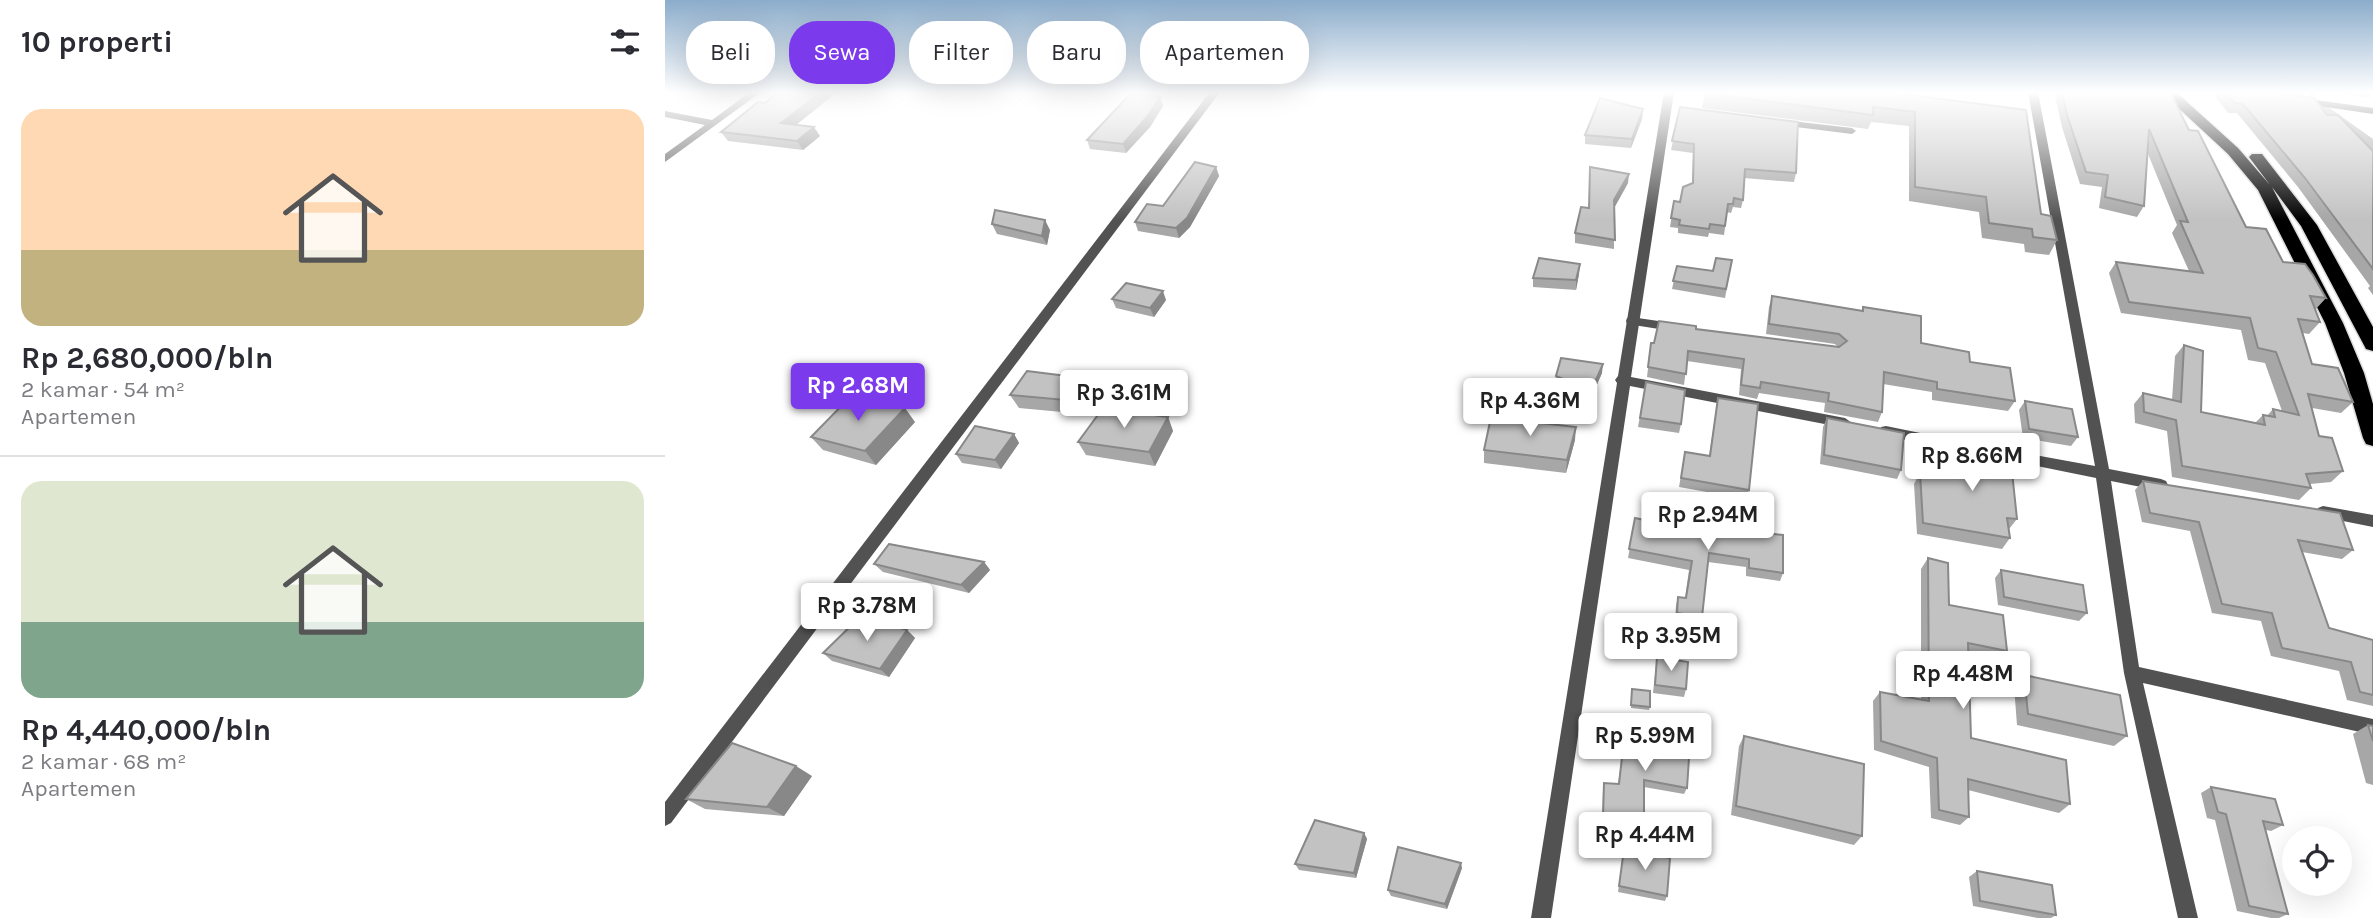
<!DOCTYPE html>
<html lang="id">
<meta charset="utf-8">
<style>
body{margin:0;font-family:Karla,sans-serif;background:#f2f2f3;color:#2b2b33;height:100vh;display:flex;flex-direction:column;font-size:26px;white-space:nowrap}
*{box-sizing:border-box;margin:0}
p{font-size:23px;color:#7c7c81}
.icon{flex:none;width:38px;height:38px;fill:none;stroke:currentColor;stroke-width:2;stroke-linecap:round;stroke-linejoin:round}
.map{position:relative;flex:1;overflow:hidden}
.sheet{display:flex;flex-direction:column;background:#fff;width:665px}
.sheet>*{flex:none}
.hud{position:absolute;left:21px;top:21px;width:665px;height:63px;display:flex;gap:14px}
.fabs{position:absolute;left:1617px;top:826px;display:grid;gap:14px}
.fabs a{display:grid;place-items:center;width:70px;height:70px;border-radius:50%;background:#fff;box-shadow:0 7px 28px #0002;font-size:35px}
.price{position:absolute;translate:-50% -60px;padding:0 16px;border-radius:7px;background:#fff;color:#222;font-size:23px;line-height:46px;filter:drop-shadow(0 2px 4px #0008)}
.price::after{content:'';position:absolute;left:50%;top:42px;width:21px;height:16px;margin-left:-10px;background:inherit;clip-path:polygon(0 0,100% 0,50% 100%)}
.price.active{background:#7c3aed;color:#fff}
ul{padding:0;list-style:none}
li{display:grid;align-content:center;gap:14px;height:371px;padding:0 21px}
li+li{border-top:2px solid #e1e1e2}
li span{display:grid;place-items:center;height:217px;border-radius:21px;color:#555}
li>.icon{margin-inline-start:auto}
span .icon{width:126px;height:126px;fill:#fffc;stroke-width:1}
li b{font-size:30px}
h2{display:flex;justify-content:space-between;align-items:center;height:84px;padding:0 21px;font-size:30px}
.pill{padding:0 24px;border-radius:28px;background:#fff;box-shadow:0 7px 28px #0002;font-size:24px;line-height:63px}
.pill.active{background:#7c3aed;color:#fff}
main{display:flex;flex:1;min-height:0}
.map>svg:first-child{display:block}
</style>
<main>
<section class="sheet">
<h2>10 properti<svg class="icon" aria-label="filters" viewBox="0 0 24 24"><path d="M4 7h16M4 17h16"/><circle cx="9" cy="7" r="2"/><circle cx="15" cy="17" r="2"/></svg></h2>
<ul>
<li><span style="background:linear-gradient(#ffd9b3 65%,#c2b280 0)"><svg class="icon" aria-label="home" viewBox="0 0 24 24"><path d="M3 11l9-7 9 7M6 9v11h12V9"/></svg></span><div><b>Rp 2,680,000/bln</b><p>2 kamar · 54 m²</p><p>Apartemen</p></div></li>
<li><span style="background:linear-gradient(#dfe7d0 65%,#7fa58c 0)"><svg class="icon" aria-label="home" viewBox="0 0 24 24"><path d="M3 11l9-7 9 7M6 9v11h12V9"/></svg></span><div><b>Rp 4,440,000/bln</b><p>2 kamar · 68 m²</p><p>Apartemen</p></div></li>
</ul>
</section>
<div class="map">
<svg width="1708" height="918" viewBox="0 0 1708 918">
<rect width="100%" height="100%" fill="#fff"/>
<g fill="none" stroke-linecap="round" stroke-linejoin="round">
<!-- canal -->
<g fill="#a0a0a0" fill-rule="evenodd">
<polygon points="1639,92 1653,92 1653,93 1646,97"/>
<polygon points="1659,104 1708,139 1708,152 1654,111 1652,108"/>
</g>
<defs>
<polygon id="highway" points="1496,92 1511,92 1573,148 1605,185 1584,157 1587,154 1597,154 1652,225 1708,327 1708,351 1701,349 1636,226 1607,187 1678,323 1699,373 1708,404 1708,446 1701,444 1698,438 1679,373 1660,323 1593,190 1563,154"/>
</defs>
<!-- highway casing -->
<use href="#highway" stroke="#dbdbdb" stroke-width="3"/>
<!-- lane -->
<g fill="#525252" fill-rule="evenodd">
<polygon points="1118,120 1187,128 1191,131 1187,134 1115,125 1114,123"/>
<polygon points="966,317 1007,323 1012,327 1007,331 962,324 961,321 962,318"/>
</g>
<!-- street -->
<g fill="#525252" fill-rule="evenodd">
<polygon points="85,92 96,92 0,162 0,154 40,125 0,117 0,111 47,120"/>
<polygon points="545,92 555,92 6,823 0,826 0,802"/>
<polygon points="999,92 1009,92 966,377 1180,418 1187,423 1180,428 965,386 886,918 866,918 952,383 950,380 953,376"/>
<polygon points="1363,92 1373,92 1444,469 1496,479 1501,481 1503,485 1501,489 1496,491 1446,481 1474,667 1708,719 1708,735 1478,683 1533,918 1513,918 1459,673 1431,478 1327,457 1322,456 1320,452 1322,448 1327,447 1430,466"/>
<polygon points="1221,426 1304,443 1309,444 1311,448 1309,452 1304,453 1216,435 1214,431 1216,427"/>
<polygon points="1658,506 1708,515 1708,527 1653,516 1651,512 1653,508"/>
</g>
<!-- secondary -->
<polygon fill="#1f1f1f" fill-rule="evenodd" points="1637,98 1708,108 1708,114 1634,103 1632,101"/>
<!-- highway -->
<use href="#highway" fill="#000" fill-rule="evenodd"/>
</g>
<!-- wall -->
<g fill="#a7a7a7">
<polygon points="113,92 172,92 131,125 155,136 138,150 63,141 56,132 100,103"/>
<polygon points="1040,92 1361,110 1376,214 1392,240 1384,255 1360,252 1359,244 1317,238 1314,212 1244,201 1244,126 1206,122 1203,129 1037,108"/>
<polygon points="1389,92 1505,92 1524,130 1581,227 1618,262 1661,298 1650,310 1655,322 1644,334 1638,333 1647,364 1688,402 1676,413 1647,408 1654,436 1678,471 1666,482 1645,484 1646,488 1634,500 1507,477 1502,431 1470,423 1469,404 1478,393 1507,400 1510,356 1519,345 1536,412 1590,423 1598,415 1602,416 1608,409 1617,411 1600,363 1583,360 1576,330 1456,313 1444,273 1451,262 1524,271 1507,233 1512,225 1483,154 1479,206 1472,217 1434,208 1437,187 1415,184 1397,127"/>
<polygon points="1547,92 1602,92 1662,115 1708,151 1708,295 1703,288 1705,286 1633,187 1572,113 1563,113"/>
<polygon points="1608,92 1638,92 1636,96"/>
<polygon points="1679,92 1708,92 1704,98 1680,94"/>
<polygon points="495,97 498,106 485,127 461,153 425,149 422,140"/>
<polygon points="1015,107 1131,173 1129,182 1079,178 1078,200 1076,208 1068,207 1066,213 1062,212 1059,235 1044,233 1043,237 1013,233 1013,228 1005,227 1009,201 1015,202 1027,183 1028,153 1006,150"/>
<polygon points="978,109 977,119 966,148 920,144 920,135"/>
<polygon points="551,167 554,176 525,227 514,238 473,231 470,222 498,206"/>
<polygon points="963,183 949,208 949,249 910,243 910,233 924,208"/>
<polygon points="327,224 385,230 382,245 332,234"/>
<polygon points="1067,260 1060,298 1007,289 1012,266 1048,271"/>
<polygon points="914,274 911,290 868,287 868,278"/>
<polygon points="1107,296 1196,311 1198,307 1256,343 1305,362 1350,401 1343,411 1267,400 1267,392 1218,384 1217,412 1213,422 1159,412 1160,403 1094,393 1092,399 1074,395 1076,369 1022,361 1019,385 982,377 986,343 989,343 1031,329 1173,347 1170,344 1101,334 1104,307"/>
<polygon points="447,299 501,300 489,317 451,308"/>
<polygon points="937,373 925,400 890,385 891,376"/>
<polygon points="981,382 1016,424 1014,433 973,427"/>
<polygon points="441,393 429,415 354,408 345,395"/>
<polygon points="1053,398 1084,490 1081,499 1014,487 1020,452 1044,456"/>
<polygon points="1360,401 1413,437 1406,446 1358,438 1354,410"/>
<polygon points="503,417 508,431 490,466 421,455 413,442"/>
<polygon points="1162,418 1236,470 1232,479 1155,464 1158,427"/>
<polygon points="250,422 211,465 158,450 146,437"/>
<polygon points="349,434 354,443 336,469 297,463 291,454"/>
<polygon points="910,440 901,473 819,463 819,450"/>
<polygon points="1289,442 1352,519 1344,529 1345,538 1337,549 1252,534 1249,484 1255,473 1283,477 1283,453"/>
<polygon points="1478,481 1688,550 1677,559 1637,552 1664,628 1708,640 1708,706 1682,700 1674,671 1606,656 1596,621 1547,613 1525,531 1477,522 1470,490"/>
<polygon points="970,518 1033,531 1063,531 1064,527 1070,528 1071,522 1118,573 1115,581 1081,576 1081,567 1043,562 1037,617 1035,625 1010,621 1011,605 1013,597 1020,598 1024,570 963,558"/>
<polygon points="1263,558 1284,605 1342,651 1333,661 1303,655 1306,738 1405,804 1394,813 1303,790 1304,817 1295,825 1266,818 1264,767 1209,750 1208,701 1215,692 1256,700 1256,569"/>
<polygon points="319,562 325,570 304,593 218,572 209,564"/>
<polygon points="1336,570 1422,613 1414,621 1333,605 1330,578"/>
<polygon points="242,630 250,638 224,677 167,661 158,653"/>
<polygon points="992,657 1021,689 1019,697 988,693 991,665"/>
<polygon points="1359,675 1462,736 1449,746 1352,725 1349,686"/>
<polygon points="967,689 985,707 984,710 966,708"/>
<polygon points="1703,725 1708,726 1708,785 1701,783 1688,734"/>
<polygon points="960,731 1022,788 1019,794 979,787 979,820 977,826 937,823 938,790 939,783 953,784"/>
<polygon points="1079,736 1197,836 1189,845 1066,815 1074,746"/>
<polygon points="147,776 119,816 40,809 21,799"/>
<polygon points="1546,787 1618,825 1606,831 1601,830 1623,914 1614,918 1606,918 1572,911 1550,820 1542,818 1536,793"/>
<polygon points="699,833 702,839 691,878 634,870 630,864"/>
<polygon points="959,849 1002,896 1000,901 953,892"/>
<polygon points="797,868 782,909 726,896 723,890"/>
<polygon points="1312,871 1391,915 1386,918 1373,918 1308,906 1304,877"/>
</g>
<!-- shaded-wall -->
<g fill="#888">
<polygon points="156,92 172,92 122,132 116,123"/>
<polygon points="495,97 498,106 485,127 461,153 458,144"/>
<polygon points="978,109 977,119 966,148 967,139"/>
<polygon points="149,127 155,136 138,150 132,141"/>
<polygon points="551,167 554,176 525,227 514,238 511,228"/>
<polygon points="964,174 963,183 948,210 949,200"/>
<polygon points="380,220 385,230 382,245 377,236"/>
<polygon points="915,264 914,274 911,290 911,280"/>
<polygon points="498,291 501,300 489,317 485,308"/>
<polygon points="938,364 937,373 925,400 926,391"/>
<polygon points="434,380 441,393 429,415 422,402"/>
<polygon points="240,408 250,422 211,465 200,451"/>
<polygon points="503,417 508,431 490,466 484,452"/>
<polygon points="911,427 910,440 901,473 902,460"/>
<polygon points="349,434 354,443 336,469 330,460"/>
<polygon points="319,562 325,570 304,593 296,585"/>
<polygon points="242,630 250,638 224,677 215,669"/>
<polygon points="131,766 147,776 119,816 102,807"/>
<polygon points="699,833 702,839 691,878 689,873"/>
<polygon points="796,863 797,868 782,909 780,904"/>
</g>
<!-- building -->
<g fill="#c2c2c2" stroke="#888" stroke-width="2">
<polygon points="113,92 156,92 116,123 149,127 132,141 56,132 93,102 100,103"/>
<polygon points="467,92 495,97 482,117 458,144 422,140"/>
<polygon points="1040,92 1222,92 1361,110 1376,214 1386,216 1392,240 1368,237 1367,229 1324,223 1321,197 1250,187 1250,112 1208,107 1208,115 1039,93"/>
<polygon points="1397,92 1505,92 1524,130 1533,131 1581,227 1601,229 1618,262 1640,264 1648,275 1661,298 1645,296 1655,322 1633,319 1647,364 1673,368 1688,402 1643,394 1654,436 1667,438 1678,471 1641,474 1646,488 1517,466 1511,420 1479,412 1478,393 1516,402 1519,345 1538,351 1536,412 1600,425 1598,415 1610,417 1608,409 1634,415 1611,352 1593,348 1585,318 1464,302 1451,262 1538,273 1515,221 1523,222 1484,129 1479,206 1440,197 1443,175 1421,172 1402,115"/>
<polygon points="1560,92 1603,92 1649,98 1662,115 1673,115 1708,151 1708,269 1640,178 1578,104 1569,103"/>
<polygon points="935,98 978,109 967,139 920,135"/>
<polygon points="1015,107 1133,122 1131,173 1080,169 1078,200 1069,198 1068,204 1063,204 1060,226 1045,224 1044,229 1014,225 1015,220 1006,218 1009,201 1015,202 1018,187 1028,183 1029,144 1007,141"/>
<polygon points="530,162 551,167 522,218 511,228 470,222 482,204 498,206"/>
<polygon points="925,167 964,174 949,200 950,240 910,233 916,207 924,208"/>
<polygon points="330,210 380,220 377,236 327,224"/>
<polygon points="874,258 915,264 911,280 868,278"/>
<polygon points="1051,258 1067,260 1061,289 1008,281 1012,266 1048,271"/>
<polygon points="461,283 498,291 485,308 447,299"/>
<polygon points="1107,296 1198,311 1198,307 1256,316 1256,343 1304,352 1305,362 1345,368 1350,401 1272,389 1272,382 1219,372 1217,412 1163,401 1164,393 1096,382 1095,388 1076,385 1079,359 1023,351 1021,374 983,367 986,343 989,343 994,321 1031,326 1031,329 1174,347 1182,341 1174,334 1104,324"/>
<polygon points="896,358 938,364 926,391 891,376"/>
<polygon points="362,371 434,380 422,402 345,395"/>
<polygon points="981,382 1020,390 1016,424 975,418"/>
<polygon points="187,395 240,408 200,451 146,437"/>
<polygon points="1053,398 1093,404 1084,490 1016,478 1020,452 1045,456"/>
<polygon points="1360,401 1407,409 1413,437 1364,429"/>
<polygon points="438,408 503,417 484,452 413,442"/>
<polygon points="826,417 911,427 902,460 819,450"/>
<polygon points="1162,418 1239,433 1236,470 1159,455"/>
<polygon points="310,426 349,434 330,460 291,454"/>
<polygon points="1289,442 1345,453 1352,519 1342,518 1345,538 1258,523 1255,473 1290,478"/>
<polygon points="1478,481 1675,513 1688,550 1633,540 1664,628 1708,640 1708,695 1695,692 1686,662 1617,648 1607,613 1557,604 1534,522 1485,513"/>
<polygon points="970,518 1034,531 1035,526 1064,531 1064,527 1071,528 1071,522 1097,525 1101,533 1118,535 1118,573 1084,568 1084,559 1044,553 1037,617 1012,613 1013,597 1021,598 1027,561 964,549"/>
<polygon points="224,544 319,562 296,585 209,564"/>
<polygon points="1263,558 1283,563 1284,605 1338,615 1342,651 1303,643 1306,738 1401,760 1405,804 1303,779 1304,817 1274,810 1272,758 1216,741 1215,692 1264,701"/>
<polygon points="1336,570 1418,585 1422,613 1339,597"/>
<polygon points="196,616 242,630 215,669 158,653"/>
<polygon points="992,657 1023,662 1021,689 990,685"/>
<polygon points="1359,675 1455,695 1462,736 1363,714"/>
<polygon points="967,689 985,691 985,707 966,705"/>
<polygon points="1703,725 1708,726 1708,741"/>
<polygon points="960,731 1025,743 1022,788 979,780 979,820 938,817 939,783 954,784"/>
<polygon points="1079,736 1199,764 1197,836 1071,806"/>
<polygon points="67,743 131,766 102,807 21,799"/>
<polygon points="1546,787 1610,799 1618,825 1598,821 1623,914 1584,906 1561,814 1553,812"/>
<polygon points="650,820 699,833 689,873 630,864"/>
<polygon points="733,847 796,863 780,904 723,890"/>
<polygon points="959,849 1005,858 1002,896 954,886"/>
<polygon points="1312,871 1387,885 1391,915 1315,901"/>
</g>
<!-- sky -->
<linearGradient id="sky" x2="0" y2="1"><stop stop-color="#8baccb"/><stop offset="0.42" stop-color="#fff"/><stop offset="1" stop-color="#fff" stop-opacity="0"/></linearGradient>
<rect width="1708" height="220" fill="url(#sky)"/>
</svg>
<div class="fabs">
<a><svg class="icon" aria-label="locate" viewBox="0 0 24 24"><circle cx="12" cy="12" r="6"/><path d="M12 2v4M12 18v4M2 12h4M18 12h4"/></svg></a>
</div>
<b class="price active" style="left:193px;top:423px">Rp 2.68M</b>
<b class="price" style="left:459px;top:430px">Rp 3.61M</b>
<b class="price" style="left:865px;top:438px">Rp 4.36M</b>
<b class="price" style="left:1307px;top:493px">Rp 8.66M</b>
<b class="price" style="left:1043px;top:552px">Rp 2.94M</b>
<b class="price" style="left:202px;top:643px">Rp 3.78M</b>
<b class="price" style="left:1006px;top:673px">Rp 3.95M</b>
<b class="price" style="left:1298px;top:711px">Rp 4.48M</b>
<b class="price" style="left:980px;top:773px">Rp 5.99M</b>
<b class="price" style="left:980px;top:872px">Rp 4.44M</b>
<div class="hud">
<a class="pill">Beli</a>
<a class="pill active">Sewa</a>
<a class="pill">Filter</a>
<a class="pill">Baru</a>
<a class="pill">Apartemen</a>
</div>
</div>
</main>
